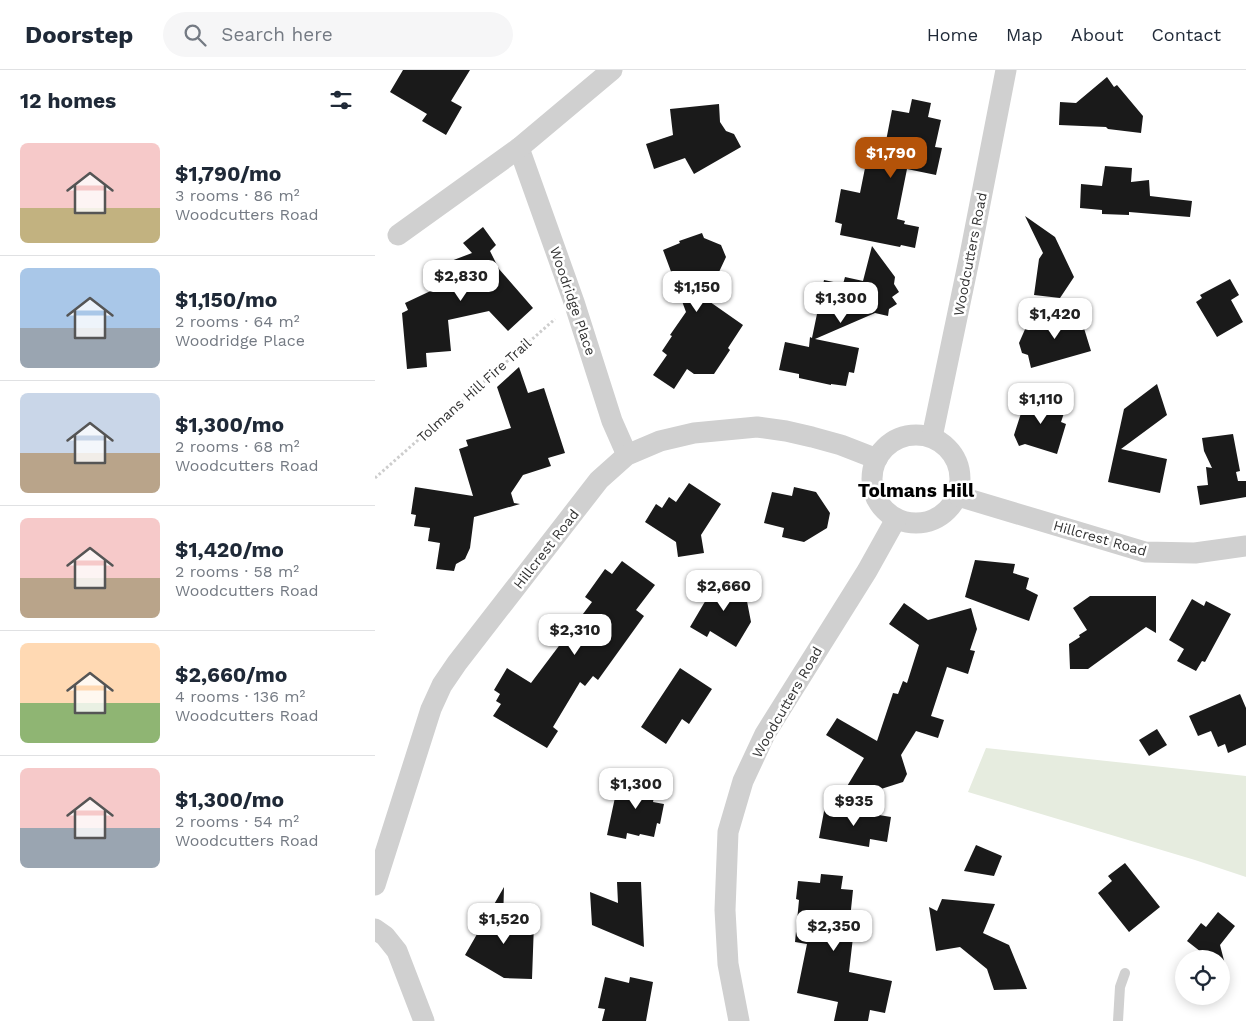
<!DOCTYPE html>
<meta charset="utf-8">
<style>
body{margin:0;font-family:"Work Sans",sans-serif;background:#f6f6f7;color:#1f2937;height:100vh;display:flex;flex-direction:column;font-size:19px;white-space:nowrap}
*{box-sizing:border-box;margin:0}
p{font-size:16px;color:#747a83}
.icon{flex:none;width:28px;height:28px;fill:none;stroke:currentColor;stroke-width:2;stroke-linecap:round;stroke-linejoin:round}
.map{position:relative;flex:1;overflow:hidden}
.drawer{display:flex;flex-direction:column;background:#fff;width:375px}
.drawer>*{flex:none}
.fabs{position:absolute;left:800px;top:880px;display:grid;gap:10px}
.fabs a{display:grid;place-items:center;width:55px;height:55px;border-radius:50%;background:#fff;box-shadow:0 2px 12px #0003;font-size:25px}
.price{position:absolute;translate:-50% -42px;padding:0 11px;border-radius:10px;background:#fff;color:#222;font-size:16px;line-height:32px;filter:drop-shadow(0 1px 2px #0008)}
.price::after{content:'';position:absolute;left:50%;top:30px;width:15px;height:11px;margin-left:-8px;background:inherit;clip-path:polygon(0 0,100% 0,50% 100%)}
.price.active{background:#b45309;color:#fff}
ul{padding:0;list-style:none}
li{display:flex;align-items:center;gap:15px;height:125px;padding:0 20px}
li+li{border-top:1px solid #e0e1e3}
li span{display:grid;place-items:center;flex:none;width:140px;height:100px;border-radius:8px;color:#555}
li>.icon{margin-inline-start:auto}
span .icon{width:60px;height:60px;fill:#fffc;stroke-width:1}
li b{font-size:21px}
h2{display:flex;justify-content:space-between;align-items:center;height:60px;padding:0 20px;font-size:21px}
header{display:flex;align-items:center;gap:30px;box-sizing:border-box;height:70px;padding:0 25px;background:#fff;border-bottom:1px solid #e0e1e3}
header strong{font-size:24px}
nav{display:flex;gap:28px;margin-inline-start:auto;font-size:18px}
.search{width:350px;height:45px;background:#f6f6f7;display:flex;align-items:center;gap:12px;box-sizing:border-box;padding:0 18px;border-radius:28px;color:#747a83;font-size:19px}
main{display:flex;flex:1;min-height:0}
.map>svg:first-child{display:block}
</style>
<header>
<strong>Doorstep</strong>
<div class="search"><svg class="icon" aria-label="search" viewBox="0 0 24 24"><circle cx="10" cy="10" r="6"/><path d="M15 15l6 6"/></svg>Search here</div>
<nav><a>Home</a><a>Map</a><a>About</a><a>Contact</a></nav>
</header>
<main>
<section class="drawer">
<h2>12 homes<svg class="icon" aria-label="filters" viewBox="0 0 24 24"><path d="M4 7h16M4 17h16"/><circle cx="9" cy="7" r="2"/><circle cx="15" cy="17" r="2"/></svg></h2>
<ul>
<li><span style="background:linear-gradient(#f6c9c9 65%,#c2b280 0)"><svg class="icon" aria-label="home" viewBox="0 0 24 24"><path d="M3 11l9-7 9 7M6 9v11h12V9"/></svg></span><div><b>$1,790/mo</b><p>3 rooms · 86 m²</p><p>Woodcutters Road</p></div></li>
<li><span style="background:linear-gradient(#a9c7e8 60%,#9aa5b1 0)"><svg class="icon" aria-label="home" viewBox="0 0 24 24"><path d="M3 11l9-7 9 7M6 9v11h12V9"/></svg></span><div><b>$1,150/mo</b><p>2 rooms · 64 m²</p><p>Woodridge Place</p></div></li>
<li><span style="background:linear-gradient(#c9d6e8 60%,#b9a48a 0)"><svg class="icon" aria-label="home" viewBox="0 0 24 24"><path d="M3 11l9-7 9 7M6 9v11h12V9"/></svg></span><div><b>$1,300/mo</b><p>2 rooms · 68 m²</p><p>Woodcutters Road</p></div></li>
<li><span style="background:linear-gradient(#f6c9c9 60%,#b9a48a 0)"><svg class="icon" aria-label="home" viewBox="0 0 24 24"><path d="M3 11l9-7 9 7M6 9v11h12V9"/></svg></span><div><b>$1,420/mo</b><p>2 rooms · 58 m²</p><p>Woodcutters Road</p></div></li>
<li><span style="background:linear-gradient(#ffd9b3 60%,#8fb573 0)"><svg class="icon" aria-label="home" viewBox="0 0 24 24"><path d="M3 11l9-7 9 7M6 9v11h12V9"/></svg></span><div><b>$2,660/mo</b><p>4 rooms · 136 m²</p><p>Woodcutters Road</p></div></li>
<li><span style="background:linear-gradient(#f6c9c9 60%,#9aa5b1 0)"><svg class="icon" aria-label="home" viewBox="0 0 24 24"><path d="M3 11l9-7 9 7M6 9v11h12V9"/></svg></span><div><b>$1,300/mo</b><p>2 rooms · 54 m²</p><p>Woodcutters Road</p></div></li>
</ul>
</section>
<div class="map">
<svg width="871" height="951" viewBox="0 0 871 951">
<rect width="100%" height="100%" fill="#fff"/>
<!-- green -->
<polygon fill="#e6ecdf" points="611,678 871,706 871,807 820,790 593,722"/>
<!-- building -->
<g fill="#1a1a1a">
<polygon points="28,0 95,0 76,31 87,37 71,65 47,51 52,44 15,22"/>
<polygon points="732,7 739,17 742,15 768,46 766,63 733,59 731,57 684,55 685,32 701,33"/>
<polygon points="537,29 556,33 553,47 566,50 560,77 567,78 561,105 532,99 522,149 530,151 529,154 544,157 540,178 526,175 525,177 465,165 467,154 460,152 466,119 485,123 496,68 511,71 517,40 534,43"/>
<polygon points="344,34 345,52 351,61 359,64 366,77 319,104 310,88 279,99 271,74 298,65 295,39"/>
<polygon points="730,96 757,98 756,112 774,110 775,126 817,131 815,147 754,142 754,145 727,144 727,140 705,138 706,114 727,116"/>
<polygon points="650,146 680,167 699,207 685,228 659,225 664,189 668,183"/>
<polygon points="108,157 121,175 115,181 124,199 158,238 133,261 114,241 73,250 76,281 51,283 52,297 32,299 27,243 33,240 30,233 81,209 76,191 97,183 88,173"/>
<polygon points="327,163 329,168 346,175 351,187 344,202 346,210 318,220 368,255 353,278 355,280 339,304 319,304 312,299 299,319 278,305 292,285 287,281 297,266 295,265 311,242 288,180 305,173 304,171"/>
<polygon points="497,176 520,207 519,214 524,222 517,227 522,234 514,239 513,246 500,243 440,269 484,278 479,303 474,302 471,316 456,314 456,315 424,308 424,304 404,300 410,272 434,277 435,267 437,268 449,210 468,214 470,207 488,211"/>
<polygon points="855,209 864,225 856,230 868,252 842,267 821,232 827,228 825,225"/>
<polygon points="704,242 716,281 656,298 653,285 647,283 644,273 651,257"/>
<polygon points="144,297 153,323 169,318 190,383 173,388 176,396 148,405 136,423 139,433 145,434 99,447 95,478 90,489 81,494 79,501 61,499 65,473 53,471 55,458 39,456 41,445 36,444 40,417 98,426 84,379 93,376 91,370 136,358 122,317"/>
<polygon points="782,314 792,345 746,379 792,389 785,423 733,412 749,339"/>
<polygon points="657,325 691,337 686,352 691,354 682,384 650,374 644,376 639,365 648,337 653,338"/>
<polygon points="858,364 865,401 861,402 863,411 871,411 871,427 825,435 822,416 833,415 831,397 837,398 829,381 827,368"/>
<polygon points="314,413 346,434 326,465 329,483 303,487 301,472 270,452 281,434 287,438 294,427 301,432"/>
<polygon points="419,417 441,422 455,443 452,458 429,472 407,467 409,458 389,453 397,422 417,426"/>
<polygon points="600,490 640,494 638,503 654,508 651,519 663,525 654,551 590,527"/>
<polygon points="247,491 280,515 261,540 269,546 223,610 218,606 210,616 205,612 178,657 183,661 172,678 118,646 126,634 121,631 125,624 119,620 132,598 156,613 217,532 210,527 230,499 237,504"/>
<polygon points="348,501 366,512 361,520 371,526 376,552 361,577 335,561 332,567 315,557"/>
<polygon points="715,526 781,526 781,563 771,557 713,599 695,599 694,574 705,567 704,565 712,560 698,538"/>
<polygon points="817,529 829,536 831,531 856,544 830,592 827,591 821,601 802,591 809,579 794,570"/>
<polygon points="529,533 553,550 596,538 602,559 595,580 600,581 593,604 572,597 556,646 569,650 563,668 541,661 526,685 532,704 528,712 462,733 489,688 451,665 462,648 502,671 518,623 523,624 528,611 532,613 544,575 514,554"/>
<polygon points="305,598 337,619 314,654 307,649 291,674 266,657"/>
<polygon points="865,624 871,638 871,675 853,683 850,674 843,677 836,661 823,666 814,646"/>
<polygon points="782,659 792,675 774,686 764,670"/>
<polygon points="264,702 284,706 278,732 289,734 285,754 282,753 279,767 265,764 264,766 252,763 251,769 232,765 242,718 260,722"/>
<polygon points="450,736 516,747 512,772 495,769 494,777 444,768"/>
<polygon points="601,775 627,786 619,806 589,801"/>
<polygon points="750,793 785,837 754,862 723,823 737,811 733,806"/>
<polygon points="446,804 468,806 466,819 478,820 475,849 480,850 474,902 517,911 510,943 495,940 493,951 459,951 463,932 422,923 432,874 420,872 424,830 421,829 423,811 445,813"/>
<polygon points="242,812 266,812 269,877 217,855 215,822 243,833"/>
<polygon points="129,817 128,852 159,853 157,909 129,908 90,885"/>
<polygon points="567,829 620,834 608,863 634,875 652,919 619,920 612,899 585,877 561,881 554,837 562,841"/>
<polygon points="843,842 860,856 845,875 852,902 846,897 846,889 835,889 812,871 826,853 831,857"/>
<polygon points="230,907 254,913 255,907 278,912 271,951 227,951 230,939 223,938"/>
</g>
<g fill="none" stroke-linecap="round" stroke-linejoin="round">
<!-- path -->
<polyline stroke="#cdcdcd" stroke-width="3" stroke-dasharray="2.5 2.5" stroke-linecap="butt" points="0,408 180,249"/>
<!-- lane -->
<polyline stroke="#d0d0d0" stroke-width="10" points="743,951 745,917 750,903"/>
<!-- street -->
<g stroke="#d0d0d0" stroke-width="21">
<polyline points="144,78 199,232 237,351 252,385"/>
<polyline points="23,165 144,78 237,0"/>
<circle cx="541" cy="409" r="44"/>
<polyline points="557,367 595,185 631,0"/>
<polyline points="583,426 770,482 820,483 871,476"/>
<polyline points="0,815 56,639 67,615 82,593 224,410 252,385 285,371 319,363 382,357 411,361 437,367 466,375 502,389"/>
<polyline points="0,859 10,866 22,881 49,951"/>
<polyline points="364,951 353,894 350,840 353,762 368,711 390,664 492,501 521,449"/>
</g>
</g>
<g text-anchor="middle" stroke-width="5" stroke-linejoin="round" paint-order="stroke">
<!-- street labels -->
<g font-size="14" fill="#333" stroke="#fff">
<text transform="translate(595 184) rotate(-79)" y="5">Woodcutters Road</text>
<text transform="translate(198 231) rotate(71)" y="5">Woodridge Place</text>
<text transform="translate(99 320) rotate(-42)" y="5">Tolmans Hill Fire Trail</text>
<text transform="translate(725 468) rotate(16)" y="5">Hillcrest Road</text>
<text transform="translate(171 479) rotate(-52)" y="5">Hillcrest Road</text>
<text transform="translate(412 632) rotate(-60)" y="5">Woodcutters Road</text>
</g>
<!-- district labels -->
<g font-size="19" font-weight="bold" fill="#000" stroke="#fff">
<text x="541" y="427">Tolmans Hill</text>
</g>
</g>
</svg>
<div class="fabs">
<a><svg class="icon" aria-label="locate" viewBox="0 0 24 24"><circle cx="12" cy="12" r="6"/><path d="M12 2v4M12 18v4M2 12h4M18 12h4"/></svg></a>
</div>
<b class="price active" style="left:516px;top:109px">$1,790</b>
<b class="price" style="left:86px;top:232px">$2,830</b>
<b class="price" style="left:322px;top:243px">$1,150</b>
<b class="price" style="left:466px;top:254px">$1,300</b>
<b class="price" style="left:680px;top:270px">$1,420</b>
<b class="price" style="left:666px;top:355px">$1,110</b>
<b class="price" style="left:349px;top:542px">$2,660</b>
<b class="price" style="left:200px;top:586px">$2,310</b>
<b class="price" style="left:261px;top:740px">$1,300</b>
<b class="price" style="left:479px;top:757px">$935</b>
<b class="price" style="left:129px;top:875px">$1,520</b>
<b class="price" style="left:459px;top:882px">$2,350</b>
</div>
</main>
